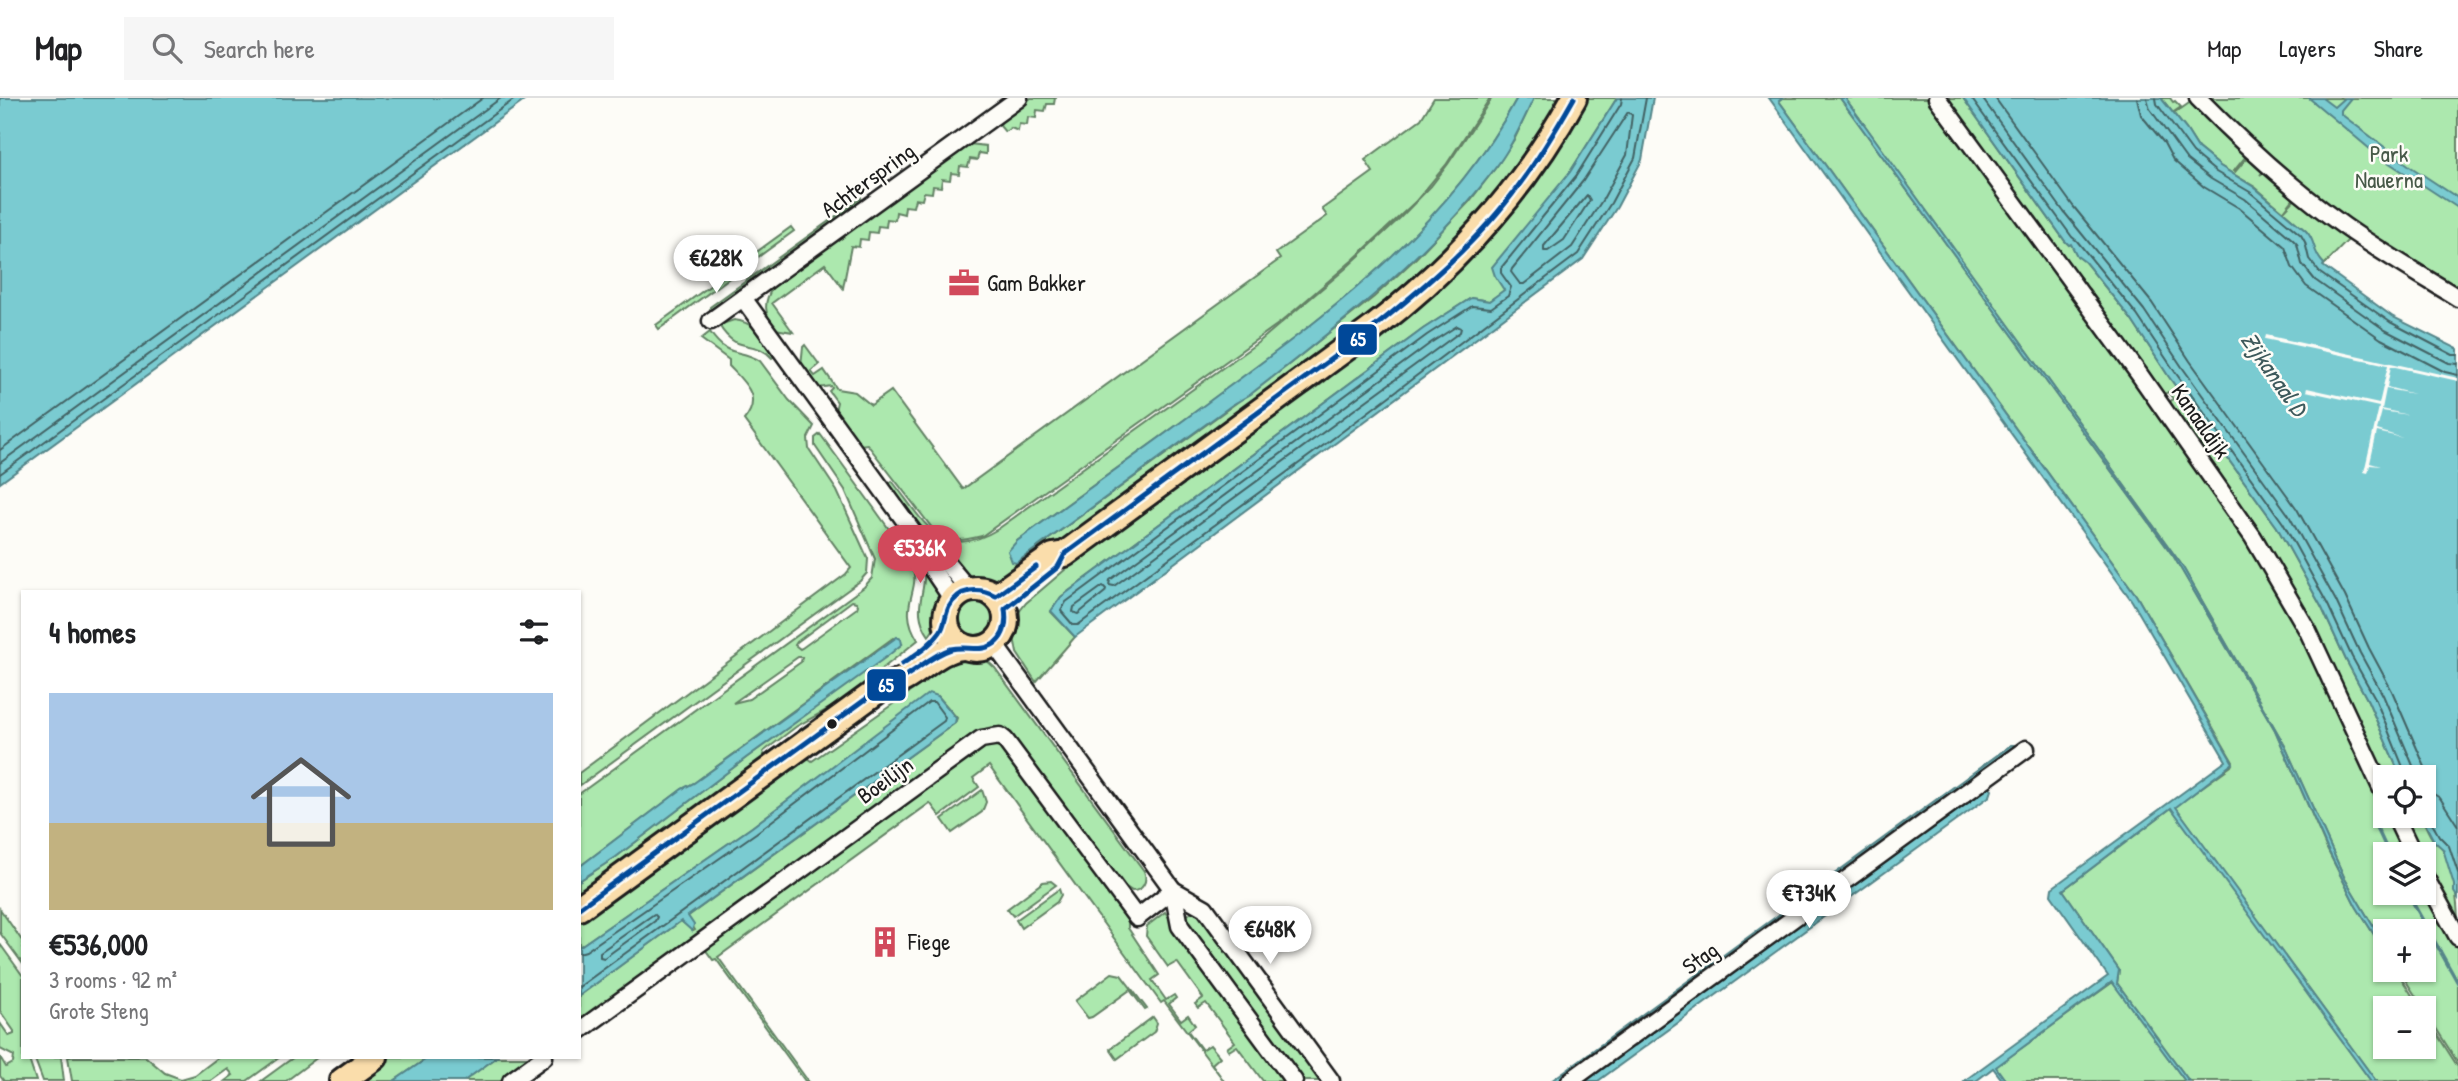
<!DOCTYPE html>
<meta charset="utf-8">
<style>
body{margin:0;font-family:"Patrick Hand",sans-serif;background:#f6f6f6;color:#202124;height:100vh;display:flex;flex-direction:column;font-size:26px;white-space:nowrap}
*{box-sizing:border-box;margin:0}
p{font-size:23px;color:#757577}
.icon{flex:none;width:38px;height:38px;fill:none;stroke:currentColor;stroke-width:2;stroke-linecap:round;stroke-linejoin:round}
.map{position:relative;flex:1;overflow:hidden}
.panel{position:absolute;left:21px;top:492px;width:560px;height:469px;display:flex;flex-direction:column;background:#fff;border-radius:0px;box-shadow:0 2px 5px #0004}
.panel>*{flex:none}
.tools{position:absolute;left:2373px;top:667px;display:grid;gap:14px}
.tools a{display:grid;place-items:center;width:63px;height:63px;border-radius:0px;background:#fff;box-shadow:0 2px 5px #0004;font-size:35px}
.price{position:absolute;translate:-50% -60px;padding:0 16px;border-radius:24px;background:#fff;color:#222;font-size:23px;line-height:46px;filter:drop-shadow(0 2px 4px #0008)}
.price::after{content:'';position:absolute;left:50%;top:42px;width:21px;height:16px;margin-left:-10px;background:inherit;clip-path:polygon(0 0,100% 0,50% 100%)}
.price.current{background:#d1495b;color:#fff}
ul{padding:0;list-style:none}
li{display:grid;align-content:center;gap:14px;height:371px;padding:0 28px}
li+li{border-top:2px solid #e0e0e0}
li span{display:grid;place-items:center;height:217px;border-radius:0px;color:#555}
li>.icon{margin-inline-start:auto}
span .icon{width:126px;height:126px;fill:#fffc;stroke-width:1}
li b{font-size:30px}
h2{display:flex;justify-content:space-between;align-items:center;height:84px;padding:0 28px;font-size:30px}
header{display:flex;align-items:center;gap:42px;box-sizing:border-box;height:98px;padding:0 35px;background:#fff;border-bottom:2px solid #e0e0e0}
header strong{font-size:33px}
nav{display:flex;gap:38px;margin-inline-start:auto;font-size:24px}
.search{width:490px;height:63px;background:#f6f6f6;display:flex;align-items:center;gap:18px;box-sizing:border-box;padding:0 24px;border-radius:0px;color:#757577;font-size:26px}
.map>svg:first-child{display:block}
</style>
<header>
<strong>Map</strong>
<div class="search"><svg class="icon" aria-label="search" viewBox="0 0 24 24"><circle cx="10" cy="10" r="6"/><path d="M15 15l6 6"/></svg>Search here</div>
<nav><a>Map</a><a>Layers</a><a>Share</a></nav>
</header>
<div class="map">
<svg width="2458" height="983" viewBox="0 0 2458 983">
<rect width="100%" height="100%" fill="#fdfcf7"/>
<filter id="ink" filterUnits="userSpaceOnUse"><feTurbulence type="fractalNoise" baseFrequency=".0143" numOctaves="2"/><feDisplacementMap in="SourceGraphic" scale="14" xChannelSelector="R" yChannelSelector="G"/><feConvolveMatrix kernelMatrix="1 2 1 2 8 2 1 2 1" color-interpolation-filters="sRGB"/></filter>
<g filter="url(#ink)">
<!-- green -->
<g fill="#ace8ae" stroke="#648265" stroke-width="2" fill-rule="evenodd">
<polygon points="1031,0 1055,0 1054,6 1047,6 1045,13 1037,12 1036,20 1028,19 1027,27 1019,26 1018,33 1011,30 1005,34 1000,28 1001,22"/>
<path d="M1434,0H1490L1446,67L1416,103L1354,161L1281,224L982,438C958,444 954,445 933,431L867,346L860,347L835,313L837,304L829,293L832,290L831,288L818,290L801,267L803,249L805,247L819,266L811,273L815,278L824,272L837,291L855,294L871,307L891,293L963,391L1280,161L1276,155L1327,118L1322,111L1373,74L1365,62L1421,21Z"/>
<path d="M1492,0H1517C1453,119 1348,202 1240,281C1166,336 1091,388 1017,443L1016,465L1287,268L1374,199L1416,160L1469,104L1497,68L1515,40L1534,0H1566L1535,51L1422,181L1182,361L1144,381L1109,407L1085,432L998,485L977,483L963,477L914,422L888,387L892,383C924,423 941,466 998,431L1260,243L1345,171L1400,120L1431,88L1448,66Z"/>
<path d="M1585,0H1617L1570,74L1495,178L1505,192L1489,203L1471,200L1423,231L1061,499L1051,514L1075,539L1036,584L1017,555L1014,539L1015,519L1026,505L1114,430L1280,308C1308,298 1329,284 1347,260Z"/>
<polygon points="1783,0 1840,0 2174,459 2275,632 2327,751 2356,808 2385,854 2385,872 2396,872 2420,910 2385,910 2385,948 2424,948 2424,916 2458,969 2458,983 2376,983 2177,711 2176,708 2231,668 2233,664 2136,497 1779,3"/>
<polygon points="1845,0 1933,0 2038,144 2281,489 2385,705 2385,718 2391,718 2410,756 2385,756 2385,794 2424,794 2424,783 2458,845 2458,965 2399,872 2424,872 2424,833 2385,833 2385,848 2345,781 2285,648 2181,466"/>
<path d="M1940,0H1963L2065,143L2069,147L2071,146L2077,157L2085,164L2131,221L2169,279L2277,429L2322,510L2346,562L2368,603L2401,679H2385V683C2340,580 2288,477 2224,383L2220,385L2165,308L2173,301L2168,294L2159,299L2097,212L2101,208L2089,191L2083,194L2081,190L2085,186Z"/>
<path d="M2161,0H2170L2173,4L2175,3L2181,9L2174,14L2175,15L2192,3L2218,31L2250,53L2234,73L2235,74L2251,55L2264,72L2260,77L2265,73L2298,95L2284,113L2300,96L2318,118L2335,132L2343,130L2353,137L2323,168L2324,166C2310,153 2316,144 2306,133L2255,89L2220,68L2198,50L2186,31Z"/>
<polygon points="2202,0 2458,0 2458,197 2403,164 2315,97"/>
<path d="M969,46L986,48V56L979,55L977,62L970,61L968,69L960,68L959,76L951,75L950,82L942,81L941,89L933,88L932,95L924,94L922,102L915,101L913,109L905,108L904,116L896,114L895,122L887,121L886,129L878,128L877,135L869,134L868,142L860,141L859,149L851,148L843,190L825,166L772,205L793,234L775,231C764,216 763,204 773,189Z"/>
<polygon points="861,100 861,106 711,216 710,209"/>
<polygon points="791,129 794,133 659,231 656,227"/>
<path d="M734,222C756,224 764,241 776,257L772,260C761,247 749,250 735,244C728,240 723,234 719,227Z"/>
<path d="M710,234C729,262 739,249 760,263L789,302L814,328L808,340L809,351L837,393L868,461L867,475L860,483L579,688V675L846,476L851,470L744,322C763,299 745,285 729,268V262L701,241Z"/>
<path d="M820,336C838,360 856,385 874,410C887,429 903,448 912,469C922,492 896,508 918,542L841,604L797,628L763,654L765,658L724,695L579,801V783L616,759L746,660L902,546L893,540L694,685L682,691L579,769V696L864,489L872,480L875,461L845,392L815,348V340ZM852,503L856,504L858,507L857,510L802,550L800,551L795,547L797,544ZM798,559H802L801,564L749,601L733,605Z"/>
<path d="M922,463C938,492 952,506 929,538C908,508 931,492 922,463Z"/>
<circle cx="976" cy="520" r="17"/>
<path d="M964,556L985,561L995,570L1144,773C1148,783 1143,793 1132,793L1117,783L1009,635C995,622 979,633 966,642L579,926V898L681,823L693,833L695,832L687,819L955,625L957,620L938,598L911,610L752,729L579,849V819L768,682L808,660L812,663Z"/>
<polygon points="996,646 1003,650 1128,820 1128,830 1159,877 1152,882 1166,902 1174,897 1176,900 1169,906 1181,922 1188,917 1195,927 1188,933 1202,952 1210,947 1220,959 1212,966 1224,983 1164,903 1161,905 989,668 973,680 979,689 940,718 930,705 718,859 808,983 805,983 716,861 713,862 705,851 984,649"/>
<polygon points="982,692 986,704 982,714 952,735 942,721"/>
<polygon points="2171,710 2174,712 2371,983 2189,983 2117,885 2119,872 2063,792"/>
<path d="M2401,718H2421C2425,725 2428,736 2434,743C2436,746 2440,747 2442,750C2454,767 2458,807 2458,827L2424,770V756H2417Z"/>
<polygon points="1051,783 1056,787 1013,818 1007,811 1043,784"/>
<polygon points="1059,791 1061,797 1057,804 1021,830 1016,822"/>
<polygon points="0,811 23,844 23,866 0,835"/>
<polygon points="1196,811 1326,983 1298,983 1185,827 1186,818"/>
<polygon points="1165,814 1289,983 1263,983 1237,948 1229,953 1227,950 1235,944 1206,905 1198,910 1195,906 1203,900 1177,864 1168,869 1146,838 1147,828"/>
<polygon points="0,846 23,878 23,959 27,959 29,962 36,983 4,983 0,978 0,959 6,969 13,965 14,958 0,951 0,925 9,938 14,936 14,933 0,913"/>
<polygon points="1112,875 1121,877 1147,911 1145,912 1130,892 1092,919 1088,920 1075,903"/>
<polygon points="2113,884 2185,983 2006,983 1995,969"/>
<polygon points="1153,919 1157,925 1154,934 1117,961 1110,951"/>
<polygon points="34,959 61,959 64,983 43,983"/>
<polygon points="68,959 146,959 165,975 181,981 195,977 219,959 280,959 247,983 225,983 233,977 228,971 211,983 72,983"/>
<polygon points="294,959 318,959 286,983 261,983"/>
<polygon points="388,959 429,959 394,983 355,983"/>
<polygon points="497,959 536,959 503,983 464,983"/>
</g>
<!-- water -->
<g fill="#7acbd1" stroke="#548589" stroke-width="2">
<polygon points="0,0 528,0 0,385"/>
<path d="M1517,0H1534C1523,22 1514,45 1499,65C1431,157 1341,226 1251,296L1232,307L1016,465L1012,464L1008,453L1017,443C1086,392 1158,342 1227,290C1339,208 1450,124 1517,0Z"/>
<polygon points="1617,0 1653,0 1642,62 1617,109 1583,161 1075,539 1051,513 1061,499 1423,231 1471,200 1489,203 1504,192 1495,178 1492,169 1570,74"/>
<polygon points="1769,0 1783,0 1779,3 2136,497 2233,665 2176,709 2376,983 2371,983 2171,710 2063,792 2119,872 2117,885 2189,983 2185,983 2112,884 1996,969 2006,983 2003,983 1993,970 1976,983 1964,983 2108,878 2051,797 2052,790 2226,663 2132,503"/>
<polygon points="1840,0 1845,0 1864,26 2181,466 2285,648 2345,781 2385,848 2385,854 2356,808 2327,750 2275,632 2174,459"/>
<path d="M1963,0H2161L2186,31L2198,50L2220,68L2254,89L2306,133C2317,144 2311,153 2324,166L2323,168L2393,219L2458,251V800L2454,794V787L2443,751L2434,743L2421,718H2424V679H2401L2368,603L2346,562L2322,510L2277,429L2169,279L2131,221L2085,164L2077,158L2071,146L2069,147L2065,143Z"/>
<polygon points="2309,0 2322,0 2334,9 2344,0 2351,0 2341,12 2341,16 2411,69 2458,100 2458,110 2377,57"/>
<polygon points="897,539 901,541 902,546 889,557 746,660 616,759 579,783 579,769 682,691 694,685"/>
<polygon points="929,595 938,598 956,620 955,625 688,818 694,827 692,833 681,823 579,898 579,849 752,729"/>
<polygon points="2011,647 2016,647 2017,653 1560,983 1551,983"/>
<polygon points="1989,687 1992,692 1990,698 1598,983 1580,983"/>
<polygon points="429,959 497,959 464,983 394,983"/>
</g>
<!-- pier -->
<polygon fill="#fdfcf7" points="2266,237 2458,280 2458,283 2391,268 2387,289 2414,296 2386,291 2382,311 2408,317 2382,313 2377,332 2403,340 2377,334 2370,365 2381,368 2370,367 2368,375 2364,374 2379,309 2306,293 2307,290 2379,306 2388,267 2265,241"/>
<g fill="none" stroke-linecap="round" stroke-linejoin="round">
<!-- shore -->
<g stroke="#426264" stroke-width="2">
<polyline points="1622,0 1621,6 1576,78 1501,170 1501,175 1511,189 1508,198 1491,210 1472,208 1427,237 1066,504 1061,513 1073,527 1078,527 1335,339 1578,156 1611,105 1635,60 1646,0"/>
<polyline points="1971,0 2072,139 2077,143 2137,217 2175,274 2283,425 2328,507 2352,559 2375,600 2407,679"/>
<polyline points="1982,0 2064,114 2144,212 2182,269 2288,416 2336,503 2360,555 2383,597 2414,670 2416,679"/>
<polyline points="1995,0 2073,108 2152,205 2190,263 2297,411 2345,498 2369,550 2392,593 2425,669 2424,690 2440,700 2458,728"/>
<polyline points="2137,0 2141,17 2164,45 2173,62 2204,89 2239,110 2285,149 2292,169 2306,188 2381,241 2445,274 2458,277"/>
<polyline points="2147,0 2150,11 2187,62 2211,81 2245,101 2292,141 2297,146 2302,166 2315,182 2385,232 2449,265 2458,266"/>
<polyline points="2156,0 2157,6 2193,55 2216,74 2250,94 2301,137 2305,144 2309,161 2320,175 2390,224 2453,257 2458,257"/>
<polygon points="1628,14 1632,17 1627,57 1603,101 1572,149 1524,186 1520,186 1511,174 1512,171 1583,83"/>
<polygon points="1587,97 1590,102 1564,142 1548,153 1544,153 1544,148"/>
<polygon points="1457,228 1461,230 1460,234 1114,488 1109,487 1110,482 1432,244"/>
<polyline points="0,352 483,0"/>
<polyline points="0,365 501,0"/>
<polyline points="0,376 516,0"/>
<polygon points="1103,488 1106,491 1105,494 1078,516 1073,514 1074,509"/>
<polyline points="2424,711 2439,738 2449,748 2458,775"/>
<polygon points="654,816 657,819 655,823 604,860 600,859 600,854"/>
<polyline points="579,855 586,853 756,735 929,604 934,604 945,619 944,623 579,889"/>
</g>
<!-- stream -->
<g stroke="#548589" stroke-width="3.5">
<polyline points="2377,730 2389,756"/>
<polyline points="2407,794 2458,885"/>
</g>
<defs>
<g id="street">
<polyline points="1937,0 2139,276 2253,439 2308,533 2385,698"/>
<path d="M2198,0C2243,46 2291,90 2344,128C2381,154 2419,176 2458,200"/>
<polyline points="743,200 927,453 932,471 953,502"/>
<polyline points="711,223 1019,0"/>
<polyline points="927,453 944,462 969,492"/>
<polyline points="994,546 1173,792 1180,828 1294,983"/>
<polyline points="2395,718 2413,756"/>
<polyline points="2424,777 2458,839"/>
<polyline points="1173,792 1205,810 1331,983"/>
<polyline points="579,933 981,641 1000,638 1005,642 1137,820 1173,792"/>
<polyline points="511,983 544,959"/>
<polyline points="1570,983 2026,651"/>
</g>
<g id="primary">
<circle cx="976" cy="521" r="30"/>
<path d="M996,498L1053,458L1065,456L1372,231C1455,167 1524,92 1574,0"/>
<path d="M579,810L884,588C914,584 933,551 963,549"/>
<polyline points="342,983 375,959"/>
</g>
</defs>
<!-- street casing -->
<use href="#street" stroke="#1c1c1c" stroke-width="21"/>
<!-- primary casing -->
<use href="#primary" stroke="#1c1c1c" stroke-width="30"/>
<!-- street -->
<use href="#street" stroke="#fdfcf7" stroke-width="16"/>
<!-- primary -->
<use href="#primary" stroke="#faddab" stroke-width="24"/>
<defs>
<g id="bus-1">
<path d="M902,566C915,557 930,548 940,534C945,527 945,517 949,509C959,490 979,489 996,498L1036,469"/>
<path d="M579,810L884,588C910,581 926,559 951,551C966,547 981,555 994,546C1006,537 1007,524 1005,511L1058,469L1065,456L1372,231C1424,189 1480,142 1519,87C1539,60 1557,30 1574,0"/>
</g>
</defs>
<!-- bus-1 casing -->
<use href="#bus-1" stroke="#fdfcf7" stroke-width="10"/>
<!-- bus-1 -->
<use href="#bus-1" stroke="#004899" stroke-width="5"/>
</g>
</g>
<!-- icons -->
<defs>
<symbol id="office-bare" viewBox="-9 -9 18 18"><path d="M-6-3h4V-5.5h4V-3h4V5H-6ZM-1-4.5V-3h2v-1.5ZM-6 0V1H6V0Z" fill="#d1495b" stroke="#fdfcf7" stroke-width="2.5" paint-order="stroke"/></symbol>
<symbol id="building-bare" viewBox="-9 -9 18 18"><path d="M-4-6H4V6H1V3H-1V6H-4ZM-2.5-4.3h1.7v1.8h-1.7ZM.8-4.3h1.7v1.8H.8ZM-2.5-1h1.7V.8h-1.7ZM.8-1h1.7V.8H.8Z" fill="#d1495b" stroke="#fdfcf7" stroke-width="2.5" paint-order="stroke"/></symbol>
</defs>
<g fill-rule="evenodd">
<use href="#office-bare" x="942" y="163" width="44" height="44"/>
<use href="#building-bare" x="863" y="822" width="44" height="44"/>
</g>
<!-- markers -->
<circle fill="#1c1c1c" stroke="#fdfcf7" stroke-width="2.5" cx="832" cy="626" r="6"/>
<g text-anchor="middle" stroke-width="5" stroke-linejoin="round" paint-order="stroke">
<!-- park labels -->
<g font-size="23" fill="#475948" stroke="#fdfcf7">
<text x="2389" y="64">Park<tspan x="2389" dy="26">Nauerna</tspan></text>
</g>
<!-- street labels -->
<g font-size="23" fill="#1c1c1c" stroke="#fdfcf7">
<text transform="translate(868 82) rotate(-36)" y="8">Achterspring</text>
<text transform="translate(2201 323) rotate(55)" y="8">Kanaaldijk</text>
<text transform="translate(885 682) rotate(-36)" y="8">Boeilijn</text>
<text transform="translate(1700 860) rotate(-36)" y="8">Stag</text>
</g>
<!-- poi labels -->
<g font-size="23" fill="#1c1c1c" stroke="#fdfcf7" text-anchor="start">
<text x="987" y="193">Gam Bakker</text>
<text x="908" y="852">Fiege</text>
</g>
<!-- water labels -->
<g font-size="24" font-style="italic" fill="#3d595b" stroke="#fdfcf7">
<text transform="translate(2274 276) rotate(55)" y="8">Zijkanaal D</text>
</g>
</g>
<g stroke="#fdfcf7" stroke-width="2.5">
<rect x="1337" y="225" width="41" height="33" rx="7" fill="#004899"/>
<rect x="866" y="570" width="41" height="34" rx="7" fill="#004899"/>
</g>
<g font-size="19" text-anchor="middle" font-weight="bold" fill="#fff">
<text x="1358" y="248">65</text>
<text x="886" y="594">65</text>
</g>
</svg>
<div class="tools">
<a><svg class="icon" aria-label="locate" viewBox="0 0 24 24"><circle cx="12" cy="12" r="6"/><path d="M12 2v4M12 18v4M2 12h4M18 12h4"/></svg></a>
<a><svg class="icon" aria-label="layers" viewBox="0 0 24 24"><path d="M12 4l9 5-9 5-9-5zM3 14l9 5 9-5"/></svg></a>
<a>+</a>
<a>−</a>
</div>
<b class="price" style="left:716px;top:197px">€628K</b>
<b class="price current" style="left:920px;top:487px">€536K</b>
<b class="price" style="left:1809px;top:832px">€734K</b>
<b class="price" style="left:1270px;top:868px">€648K</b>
<section class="panel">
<h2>4 homes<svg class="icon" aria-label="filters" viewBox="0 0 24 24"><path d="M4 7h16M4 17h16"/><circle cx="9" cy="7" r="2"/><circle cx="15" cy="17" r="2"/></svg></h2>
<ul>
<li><span style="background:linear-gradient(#a9c7e8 60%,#c2b280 0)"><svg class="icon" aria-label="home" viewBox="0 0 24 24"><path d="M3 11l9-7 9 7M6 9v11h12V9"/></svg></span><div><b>€536,000</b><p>3 rooms · 92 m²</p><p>Grote Steng</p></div></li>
</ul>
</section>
</div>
